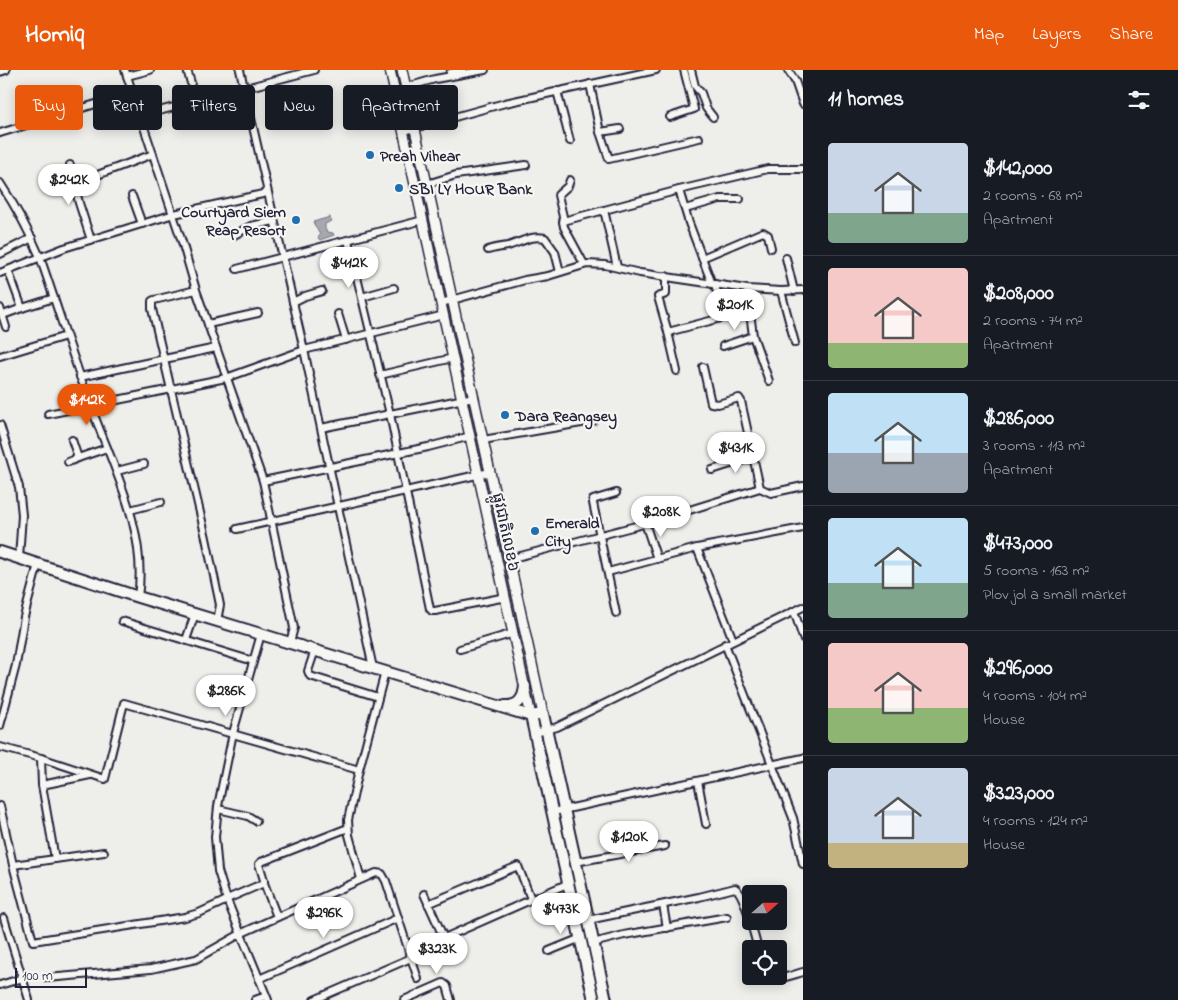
<!DOCTYPE html>
<meta charset="utf-8">
<style>
body{margin:0;font-family:"Indie Flower","Noto Sans Khmer",sans-serif;background:#20242c;color:#f1f3f6;height:100vh;display:flex;flex-direction:column;font-size:19px;white-space:nowrap}
*{box-sizing:border-box;margin:0}
p{font-size:16px;color:#9ea1a6}
.icon{flex:none;width:28px;height:28px;fill:none;stroke:currentColor;stroke-width:2;stroke-linecap:round;stroke-linejoin:round}
.map{position:relative;flex:1;overflow:hidden}
.sheet{display:flex;flex-direction:column;background:#171b24;width:375px}
.sheet>*{flex:none}
.hud{position:absolute;left:15px;top:15px;width:475px;height:45px;display:flex;gap:10px}
.needle{width:32px;rotate:69deg}
.fabs{position:absolute;left:742px;top:815px;display:grid;gap:10px}
.fabs a{display:grid;place-items:center;width:45px;height:45px;border-radius:5px;background:#171b24;box-shadow:0 2px 12px #0003;font-size:25px}
.scale{position:absolute;left:15px;bottom:12px;width:72px;box-sizing:border-box;padding-left:5px;border:2px solid #22223b;border-top:0;font-size:14px;line-height:18px;white-space:nowrap;color:#22223b;-webkit-text-stroke:4px #f6f6f2;paint-order:stroke}
.price{position:absolute;translate:-50% -42px;padding:0 11px;border-radius:18px;background:#fff;color:#222;font-size:16px;line-height:32px;filter:drop-shadow(0 1px 2px #0008)}
.price::after{content:'';position:absolute;left:50%;top:30px;width:15px;height:11px;margin-left:-8px;background:inherit;clip-path:polygon(0 0,100% 0,50% 100%)}
.price.on{background:#ea580c;color:#fff}
ul{padding:0;list-style:none}
li{display:flex;align-items:center;gap:15px;height:125px;padding:0 25px}
li+li{border-top:1px solid #363941}
li span{display:grid;place-items:center;flex:none;width:140px;height:100px;border-radius:5px;color:#555}
li>.icon{margin-inline-start:auto}
span .icon{width:60px;height:60px;fill:#fffc;stroke-width:1}
li b{font-size:21px}
h2{display:flex;justify-content:space-between;align-items:center;height:60px;padding:0 25px;font-size:21px}
.chip{padding:0 18px;border-radius:5px;background:#171b24;box-shadow:0 2px 12px #0003;font-size:18px;line-height:45px}
.chip.on{background:#ea580c;color:#fff}
header{display:flex;align-items:center;gap:30px;box-sizing:border-box;height:70px;padding:0 25px;background:#ea580c;color:#fff}
header strong{font-size:24px}
nav{display:flex;gap:28px;margin-inline-start:auto;font-size:18px}
main{display:flex;flex:1;min-height:0}
.map>svg:first-child{display:block}
</style>
<header>
<strong>Homiq</strong>
<nav><a>Map</a><a>Layers</a><a>Share</a></nav>
</header>
<main>
<div class="map">
<svg width="803" height="930" viewBox="0 0 803 930">
<rect width="100%" height="100%" fill="#eeeeeb"/>
<filter id="ink" filterUnits="userSpaceOnUse"><feTurbulence type="fractalNoise" baseFrequency=".02" numOctaves="2"/><feDisplacementMap in="SourceGraphic" scale="10" xChannelSelector="R" yChannelSelector="G"/><feConvolveMatrix kernelMatrix="1 2 1 2 8 2 1 2 1" color-interpolation-filters="sRGB"/></filter>
<g filter="url(#ink)">
<!-- water -->
<polygon fill="#a7a7af" stroke="#727281" points="330,147 331,151 325,154 325,159 327,162 333,163 334,165 320,170 318,168 320,165 313,152"/>
<g fill="none" stroke-linecap="round" stroke-linejoin="round">
<defs>
<g id="minor">
<polyline points="125,0 183,175 196,220 263,411 294,558 290,572"/>
<polyline points="187,0 191,13"/>
<polyline points="240,0 304,280 373,598"/>
<polyline points="691,0 695,16 701,23 706,38 713,47"/>
<polyline points="788,0 795,11 803,34"/>
<polyline points="0,2 6,0"/>
<polyline points="450,3 463,0"/>
<polyline points="127,6 150,0"/>
<polyline points="590,14 600,62 609,89 699,68"/>
<polyline points="407,17 435,9 485,0"/>
<polyline points="557,21 570,71"/>
<polyline points="140,46 314,0"/>
<polyline points="670,47 694,39 684,0"/>
<polyline points="404,61 505,33 656,0"/>
<polyline points="600,62 620,59"/>
<polyline points="0,63 132,23"/>
<polyline points="70,95 79,133 91,170"/>
<polyline points="100,104 153,84"/>
<path d="M0,113C16,137 29,161 40,187C57,236 72,285 90,334C112,395 148,460 138,527"/>
<polyline points="427,114 456,105 526,95"/>
<polyline points="679,120 689,153 712,214"/>
<polyline points="132,126 142,154"/>
<polyline points="685,139 720,129 740,129"/>
<polyline points="604,140 617,197"/>
<polyline points="564,151 558,125 568,116 570,110"/>
<polyline points="234,165 251,156 274,151"/>
<polyline points="348,170 390,344 430,539 432,541 435,541 506,527"/>
<path d="M488,180C494,178 501,177 508,176C521,172 531,165 545,168L555,182L560,202"/>
<polyline points="0,184 32,168"/>
<polyline points="702,188 763,162 768,165 771,178"/>
<polyline points="786,188 794,221"/>
<polyline points="584,194 564,157 563,152 567,150 679,120 768,99 803,99"/>
<polyline points="237,199 423,150"/>
<polyline points="8,200 22,238 54,228"/>
<polyline points="0,203 64,178 174,144 267,123"/>
<polyline points="666,206 666,224 658,227 668,262"/>
<polyline points="747,219 753,266 769,311"/>
<polyline points="196,220 154,230 152,231 152,239 206,468 220,535 217,551"/>
<polyline points="781,221 795,273"/>
<polyline points="362,227 394,218"/>
<polyline points="293,232 305,226 322,221"/>
<polyline points="441,233 525,210 548,206 587,194 605,195 640,203 747,219 781,221 803,220"/>
<polyline points="0,238 6,257"/>
<polyline points="338,244 346,270"/>
<polyline points="3,245 22,238"/>
<polyline points="208,254 258,243"/>
<polyline points="723,276 753,266"/>
<polyline points="0,286 66,266"/>
<polyline points="703,297 711,333 718,334 739,328 741,331 760,418"/>
<polyline points="677,301 668,262 721,248 722,244 715,214"/>
<polyline points="380,305 453,288"/>
<polyline points="80,307 216,278"/>
<polyline points="48,344 226,308 304,280 444,245"/>
<polyline points="0,355 19,417 22,445 19,488"/>
<polyline points="321,358 474,327"/>
<polyline points="72,370 78,388 107,378"/>
<polyline points="483,370 593,351"/>
<polyline points="68,392 78,388"/>
<polyline points="712,400 753,387"/>
<polyline points="117,401 144,394"/>
<polyline points="263,411 428,377 471,366"/>
<polyline points="130,440 161,432"/>
<polyline points="645,453 657,489"/>
<polyline points="237,459 490,402"/>
<polyline points="697,478 733,570"/>
<polyline points="509,489 651,452 760,418 771,423 803,416"/>
<polyline points="608,502 697,478 803,458"/>
<polyline points="794,541 803,568"/>
<polyline points="616,543 593,433 593,430 596,429 616,423"/>
<polyline points="122,551 253,591"/>
<polyline points="261,564 233,663 218,736 215,767 218,801 227,830 268,930"/>
<polyline points="186,570 195,544"/>
<polyline points="725,574 793,748 803,794"/>
<polyline points="460,579 514,563"/>
<polyline points="315,580 308,601 310,606 378,627"/>
<polyline points="0,656 16,595 24,547 38,494"/>
<polyline points="535,663 557,657 803,537"/>
<polyline points="0,677 41,688 105,709 124,633 359,700"/>
<polyline points="41,688 42,715 55,789"/>
<polyline points="698,711 706,754"/>
<polyline points="42,715 90,705"/>
<polyline points="0,736 13,795 33,871 185,847 199,843 227,830"/>
<polyline points="218,739 248,746 256,751"/>
<polyline points="553,742 803,688"/>
<polyline points="575,792 665,776"/>
<polyline points="13,795 104,782"/>
<polyline points="361,809 349,765 348,750 359,700 385,602"/>
<polyline points="264,813 277,847"/>
<polyline points="424,824 451,884"/>
<polyline points="227,829 264,813 264,810 259,794 261,792 348,758"/>
<polyline points="428,834 518,796 531,829"/>
<polyline points="663,835 667,858"/>
<polyline points="4,848 29,930"/>
<path d="M588,850L699,827L735,818C745,823 754,866 758,879"/>
<polyline points="444,868 569,813"/>
<polyline points="593,873 624,865 727,847"/>
<polyline points="549,881 581,868"/>
<path d="M766,906C776,912 792,905 803,902"/>
<polyline points="47,908 151,899 196,889 242,863 376,803 382,804 386,811 418,909"/>
<polyline points="259,909 398,848"/>
<polyline points="0,915 23,908"/>
<polyline points="255,930 266,926"/>
<polyline points="314,930 411,888"/>
<polyline points="404,930 443,913 447,916 451,930"/>
</g>
<g id="major">
<polyline points="390,0 531,646"/>
<polyline points="402,0 543,644"/>
</g>
<g id="highway">
<polyline points="0,482 138,527 531,646 543,644 606,930"/>
<path d="M505,636C519,637 524,628 525,616"/>
<polyline points="531,646 594,930"/>
</g>
</defs>
<!-- minor casing -->
<use href="#minor" stroke="#22223b" stroke-width="10"/>
<!-- major casing -->
<use href="#major" stroke="#22223b" stroke-width="12"/>
<!-- highway casing -->
<use href="#highway" stroke="#22223b" stroke-width="14"/>
<!-- minor -->
<use href="#minor" stroke="#f6f6f2" stroke-width="6"/>
<!-- major -->
<use href="#major" stroke="#f6f6f2" stroke-width="9"/>
<!-- highway -->
<use href="#highway" stroke="#f6f6f2" stroke-width="10"/>
</g>
</g>
<!-- markers -->
<g fill="#1f6fb2" stroke="#f6f6f2" stroke-width="2">
<circle cx="370" cy="85" r="5"/>
<circle cx="399" cy="118" r="5"/>
<circle cx="296" cy="150" r="5"/>
<circle cx="505" cy="345" r="5"/>
<circle cx="535" cy="461" r="5"/>
</g>
<g text-anchor="middle" stroke-width="4.5" stroke-linejoin="round" paint-order="stroke">
<!-- poi labels -->
<g font-size="16" font-weight="bold" fill="#22223b" stroke="#f6f6f2" text-anchor="start">
<text x="380" y="91">Preah Vihear</text>
<text x="409" y="124">SBI LY HOUR Bank</text>
<text x="286" y="147" text-anchor="end">Courtyard Siem<tspan x="286" dy="18">Reap Resort</tspan></text>
<text x="515" y="351">Dara Reangsey</text>
<text x="545" y="458">Emerald<tspan x="545" dy="18">City</tspan></text>
</g>
<!-- street labels -->
<g font-size="16" fill="#22223b" stroke="#f6f6f2">
<text transform="translate(507 462) rotate(78)" y="6">ផ្លូវជាតិលេខ៦</text>
</g>
</g>
</svg>
<div class="fabs">
<a><svg class="needle" viewBox="-14 -14 28 28"><path d="M0-13l5 13h-10z" fill="#e53935"/><path d="M0 13l5-13h-10z" fill="#9ea1a6"/></svg></a>
<a><svg class="icon" aria-label="locate" viewBox="0 0 24 24"><circle cx="12" cy="12" r="6"/><path d="M12 2v4M12 18v4M2 12h4M18 12h4"/></svg></a>
</div>
<div class="scale">100 m</div>
<b class="price" style="left:69px;top:136px">$242K</b>
<b class="price" style="left:349px;top:219px">$412K</b>
<b class="price" style="left:735px;top:261px">$201K</b>
<b class="price on" style="left:87px;top:356px">$142K</b>
<b class="price" style="left:736px;top:404px">$431K</b>
<b class="price" style="left:661px;top:468px">$208K</b>
<b class="price" style="left:226px;top:647px">$286K</b>
<b class="price" style="left:629px;top:793px">$120K</b>
<b class="price" style="left:561px;top:865px">$473K</b>
<b class="price" style="left:324px;top:869px">$296K</b>
<b class="price" style="left:437px;top:905px">$323K</b>
<div class="hud">
<a class="chip on">Buy</a>
<a class="chip">Rent</a>
<a class="chip">Filters</a>
<a class="chip">New</a>
<a class="chip">Apartment</a>
</div>
</div>
<section class="sheet">
<h2>11 homes<svg class="icon" aria-label="filters" viewBox="0 0 24 24"><path d="M4 7h16M4 17h16"/><circle cx="9" cy="7" r="2"/><circle cx="15" cy="17" r="2"/></svg></h2>
<ul>
<li><span style="background:linear-gradient(#c9d6e8 70%,#7fa58c 0)"><svg class="icon" aria-label="home" viewBox="0 0 24 24"><path d="M3 11l9-7 9 7M6 9v11h12V9"/></svg></span><div><b>$142,000</b><p>2 rooms · 68 m²</p><p>Apartment</p></div></li>
<li><span style="background:linear-gradient(#f6c9c9 75%,#8fb573 0)"><svg class="icon" aria-label="home" viewBox="0 0 24 24"><path d="M3 11l9-7 9 7M6 9v11h12V9"/></svg></span><div><b>$208,000</b><p>2 rooms · 74 m²</p><p>Apartment</p></div></li>
<li><span style="background:linear-gradient(#bfe0f5 60%,#9aa5b1 0)"><svg class="icon" aria-label="home" viewBox="0 0 24 24"><path d="M3 11l9-7 9 7M6 9v11h12V9"/></svg></span><div><b>$286,000</b><p>3 rooms · 113 m²</p><p>Apartment</p></div></li>
<li><span style="background:linear-gradient(#bfe0f5 65%,#7fa58c 0)"><svg class="icon" aria-label="home" viewBox="0 0 24 24"><path d="M3 11l9-7 9 7M6 9v11h12V9"/></svg></span><div><b>$473,000</b><p>5 rooms · 163 m²</p><p>Plov jol a small market</p></div></li>
<li><span style="background:linear-gradient(#f6c9c9 65%,#8fb573 0)"><svg class="icon" aria-label="home" viewBox="0 0 24 24"><path d="M3 11l9-7 9 7M6 9v11h12V9"/></svg></span><div><b>$296,000</b><p>4 rooms · 104 m²</p><p>House</p></div></li>
<li><span style="background:linear-gradient(#c9d6e8 75%,#c2b280 0)"><svg class="icon" aria-label="home" viewBox="0 0 24 24"><path d="M3 11l9-7 9 7M6 9v11h12V9"/></svg></span><div><b>$323,000</b><p>4 rooms · 124 m²</p><p>House</p></div></li>
</ul>
</section>
</main>
